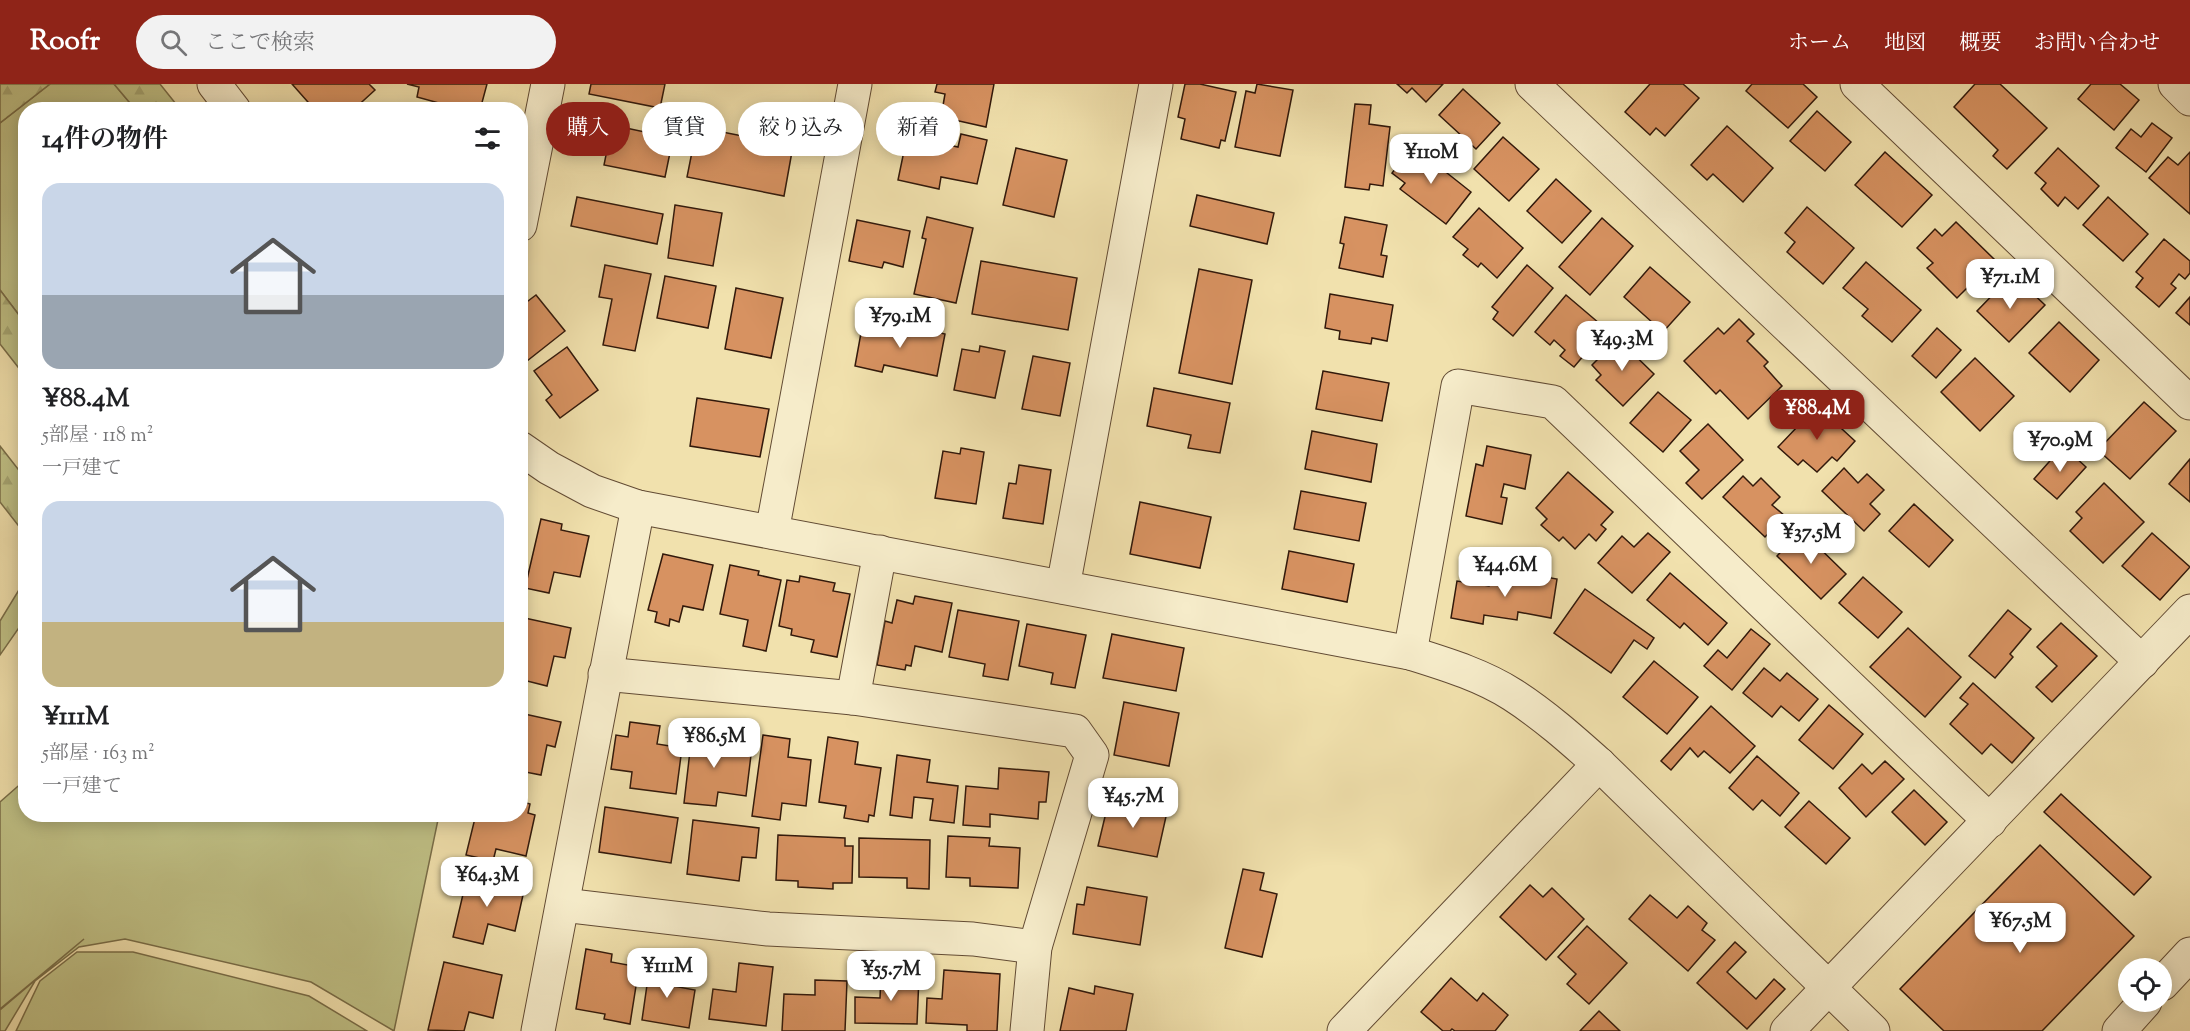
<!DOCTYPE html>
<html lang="ja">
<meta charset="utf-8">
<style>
body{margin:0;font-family:"Sorts Mill Goudy","Noto Serif JP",serif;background:#f2f2f2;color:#202124;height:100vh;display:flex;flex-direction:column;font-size:22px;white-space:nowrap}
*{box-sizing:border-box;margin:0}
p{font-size:20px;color:#757577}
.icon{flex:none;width:33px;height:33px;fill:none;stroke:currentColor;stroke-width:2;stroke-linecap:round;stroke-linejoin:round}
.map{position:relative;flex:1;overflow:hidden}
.drawer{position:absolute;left:18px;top:18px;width:510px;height:720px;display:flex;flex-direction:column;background:#fff;border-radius:24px;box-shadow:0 3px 15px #0003}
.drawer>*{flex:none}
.guide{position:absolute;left:546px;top:18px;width:570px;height:54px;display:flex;gap:12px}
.fabs{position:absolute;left:2118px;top:874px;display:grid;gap:12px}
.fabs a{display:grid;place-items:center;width:54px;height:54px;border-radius:50%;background:#fff;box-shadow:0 3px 15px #0003;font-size:30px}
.price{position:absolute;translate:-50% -51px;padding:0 14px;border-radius:12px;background:#fff;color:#222;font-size:20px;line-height:39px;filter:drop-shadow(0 2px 3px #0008)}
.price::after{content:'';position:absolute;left:50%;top:36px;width:18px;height:14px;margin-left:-9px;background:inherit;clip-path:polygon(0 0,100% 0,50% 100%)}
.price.selected{background:#8f2418;color:#fff}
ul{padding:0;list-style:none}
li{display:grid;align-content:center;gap:12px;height:318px;padding:0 24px}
li span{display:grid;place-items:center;height:186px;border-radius:18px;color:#555}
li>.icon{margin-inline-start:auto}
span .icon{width:108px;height:108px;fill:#fffc;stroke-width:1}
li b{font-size:26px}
h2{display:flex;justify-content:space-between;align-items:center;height:72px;padding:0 24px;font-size:26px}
.pill{padding:0 21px;border-radius:27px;background:#fff;box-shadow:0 3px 15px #0003;font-size:21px;line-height:54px}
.pill.selected{background:#8f2418;color:#fff}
header{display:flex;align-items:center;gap:36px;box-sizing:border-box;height:84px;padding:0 30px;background:#8f2418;color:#fff}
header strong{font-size:28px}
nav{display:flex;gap:33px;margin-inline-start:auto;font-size:21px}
.search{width:420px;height:54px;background:#f2f2f2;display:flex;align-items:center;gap:15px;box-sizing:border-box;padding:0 21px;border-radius:33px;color:#757577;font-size:22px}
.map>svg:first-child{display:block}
</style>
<header>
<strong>Roofr</strong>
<div class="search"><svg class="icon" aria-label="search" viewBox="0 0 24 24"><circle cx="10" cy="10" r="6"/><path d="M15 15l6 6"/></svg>ここで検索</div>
<nav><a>ホーム</a><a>地図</a><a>概要</a><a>お問い合わせ</a></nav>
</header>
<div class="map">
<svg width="2190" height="947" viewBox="0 0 2190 947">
<defs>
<pattern id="forest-firs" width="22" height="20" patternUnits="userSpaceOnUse" patternTransform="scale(1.5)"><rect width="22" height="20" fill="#c0c186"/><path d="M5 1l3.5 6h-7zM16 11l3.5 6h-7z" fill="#a5a572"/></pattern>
</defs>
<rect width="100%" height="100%" fill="#f1e1ad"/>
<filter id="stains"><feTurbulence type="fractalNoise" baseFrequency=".00333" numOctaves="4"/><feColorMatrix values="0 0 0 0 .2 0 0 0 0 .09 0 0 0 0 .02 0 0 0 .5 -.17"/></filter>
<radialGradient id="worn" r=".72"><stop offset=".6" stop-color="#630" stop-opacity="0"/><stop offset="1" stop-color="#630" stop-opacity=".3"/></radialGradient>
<!-- grass -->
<g fill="#c0c186" stroke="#796d48" stroke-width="1.5">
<polygon points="50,0 114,0 135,25 26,26 25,239 0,206 0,39"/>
<polygon points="25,496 25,535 0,571 0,537"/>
<polygon points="25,696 26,730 439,731 394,947 311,898 125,855 79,863 35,897 5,947 0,947 0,926 84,855 0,925 0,718"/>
<polygon points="77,868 133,868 309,912 367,947 16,947 40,897"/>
</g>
<!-- forest -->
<g fill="url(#forest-firs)" stroke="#796d48" stroke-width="1.5">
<polygon points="0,0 50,0 0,39"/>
<polygon points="114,0 160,0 180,25 135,25"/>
<polygon points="0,206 25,239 25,292 0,260"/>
<polygon points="0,362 25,394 25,450 0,418"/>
</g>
<!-- building -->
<g fill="#d79261" stroke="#32190b" stroke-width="1.5">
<polygon points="292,0 369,0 375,6 353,26 315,26"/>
<polygon points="407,0 487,0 480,26 464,26 417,13 419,3"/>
<polygon points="591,0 665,0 660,24 589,10"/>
<polygon points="937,0 994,0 986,43 941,33 945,10 935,8"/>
<polygon points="1185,0 1200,0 1236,8 1225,57 1221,56 1219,64 1181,55 1185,35 1178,33"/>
<polygon points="1257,0 1293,6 1280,72 1235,63 1246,7 1255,9"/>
<polygon points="1397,0 1443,0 1426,18 1412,4 1407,9"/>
<polygon points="1650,0 1683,0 1699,14 1665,52 1656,44 1650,51 1625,28"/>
<polygon points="1752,0 1803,0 1817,13 1788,44 1746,7"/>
<polygon points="1975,0 2000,0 2047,44 2007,85 1993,72 1998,66 1954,23"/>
<polygon points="2091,0 2120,0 2139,16 2114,46 2078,15"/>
<polygon points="1463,5 1500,39 1476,65 1439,31"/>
<polygon points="1355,20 1371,21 1369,40 1390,43 1383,102 1370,100 1369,106 1345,103"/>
<polygon points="1817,27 1851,58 1825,87 1790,57"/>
<polygon points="2152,39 2172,54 2146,88 2116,64 2131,45 2141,53"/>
<polygon points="612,41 673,54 665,93 604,81"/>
<polygon points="1727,42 1773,84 1743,118 1713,90 1707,96 1691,81"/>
<polygon points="697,43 793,62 784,112 687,93"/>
<polygon points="961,50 987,56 977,100 941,93 939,105 898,96 904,67 918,70 922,55 958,63"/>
<polygon points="1503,53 1539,85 1509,117 1474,85"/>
<polygon points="1413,62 1471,108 1446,140 1400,105 1405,99 1392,89"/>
<polygon points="1016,64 1067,76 1054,133 1003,121"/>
<polygon points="2058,64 2099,102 2078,125 2065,113 2058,122 2041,105 2046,99 2035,89"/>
<polygon points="1885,68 1932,111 1902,143 1855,101"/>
<polygon points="2190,68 2190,130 2149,94 2168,73 2178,81"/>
<polygon points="1556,95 1591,127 1562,159 1527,127"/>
<polygon points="1197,111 1274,129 1267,160 1190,142"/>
<polygon points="577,113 663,130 657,160 571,142"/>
<polygon points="2108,113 2148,150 2123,177 2083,141"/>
<polygon points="675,121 722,129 713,182 668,174"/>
<polygon points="1807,123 1854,164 1823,200 1787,168 1795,158 1785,149"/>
<polygon points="1479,124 1523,164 1497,194 1481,179 1478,183 1463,171 1468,165 1453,153"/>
<polygon points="927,133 973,144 956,219 914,210 926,155 922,154"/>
<polygon points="1345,133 1387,141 1381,171 1387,172 1383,193 1339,184 1344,160 1340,159"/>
<polygon points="1602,134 1633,162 1590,211 1559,183"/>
<polygon points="857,136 910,147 903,183 884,178 882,184 849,177"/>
<polygon points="1956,138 1995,176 1957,214 1927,184 1933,179 1917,164 1935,145 1942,152"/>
<polygon points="2164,155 2190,177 2190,189 2185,195 2179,190 2171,200 2176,204 2159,223 2136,203 2143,194 2136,188"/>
<polygon points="981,177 1077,194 1068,246 972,230"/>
<polygon points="1866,178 1921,226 1892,258 1862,232 1868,225 1843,204"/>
<polygon points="605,181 651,190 635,267 603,261 612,215 599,213"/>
<polygon points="1527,181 1553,204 1513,252 1493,235 1498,228 1492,223"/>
<polygon points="1650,183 1690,218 1663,248 1624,213"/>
<polygon points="1199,185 1252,196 1232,300 1179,289"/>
<polygon points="665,192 716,202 708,244 657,234"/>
<polygon points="2008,195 2024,211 2029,206 2045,221 2009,258 1977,227"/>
<polygon points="736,204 783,214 771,274 725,265"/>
<polygon points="1330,210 1393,221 1387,257 1372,254 1371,260 1339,255 1340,247 1325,244"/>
<polygon points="536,211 565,247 527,277 520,268 520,215 524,220"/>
<polygon points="1566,211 1606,245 1574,283 1560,272 1565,266 1554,256 1550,261 1535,248"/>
<polygon points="2190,213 2190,241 2176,229"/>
<polygon points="1739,235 1754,250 1747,257 1768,278 1764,282 1782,302 1748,335 1720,306 1716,310 1684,277 1718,244 1724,250"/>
<polygon points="863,238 919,249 920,244 945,250 937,292 884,281 882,288 855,282"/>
<polygon points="2059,238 2099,276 2070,308 2029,269"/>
<polygon points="1937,244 1961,266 1936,294 1912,272"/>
<polygon points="1618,255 1654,290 1623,322 1596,296 1601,291 1592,281"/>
<polygon points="980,262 1005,267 995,314 954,306 962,265 979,268"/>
<polygon points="567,263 598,306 560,334 546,316 552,311 534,287"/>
<polygon points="1033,272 1070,279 1060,332 1022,325"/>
<polygon points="1975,274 2014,312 1980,347 1941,308"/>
<polygon points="1323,287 1389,299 1382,337 1316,325"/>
<polygon points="1154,304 1230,319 1220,369 1188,364 1191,351 1147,342"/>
<polygon points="1658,308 1691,336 1663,368 1630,339"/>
<polygon points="697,314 769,325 760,373 690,362"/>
<polygon points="2144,318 2176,347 2130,395 2098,366"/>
<polygon points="1817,322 1855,357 1837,377 1832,373 1817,388 1803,376 1798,381 1778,363"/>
<polygon points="1708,340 1743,376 1702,415 1686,399 1699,386 1680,367"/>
<polygon points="1312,347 1377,360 1371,398 1305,385"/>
<polygon points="1487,362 1531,371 1525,405 1504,400 1501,413 1507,414 1502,440 1466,432 1476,380 1483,382"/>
<polygon points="2063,362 2086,383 2057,415 2034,395"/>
<polygon points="961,364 984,368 976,420 935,414 943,367 960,370"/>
<polygon points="2190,375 2190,418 2169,400"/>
<polygon points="1019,381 1051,386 1043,440 1003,434 1009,399 1016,400"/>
<polygon points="1844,384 1858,399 1867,390 1884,406 1870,420 1880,430 1864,447 1822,407"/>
<polygon points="1568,388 1613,428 1601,441 1606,445 1596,457 1589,450 1575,465 1563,453 1559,457 1541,441 1547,435 1536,424"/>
<polygon points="1743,392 1753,402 1761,394 1780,413 1772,421 1785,432 1765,453 1723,413"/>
<polygon points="2104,399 2144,438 2103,479 2070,447 2082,434 2076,428"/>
<polygon points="1301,407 1366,419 1359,457 1294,445"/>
<polygon points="1140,418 1211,433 1200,484 1130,470"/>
<polygon points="1914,420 1953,456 1929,483 1889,447"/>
<polygon points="541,435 562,440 561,446 589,452 580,493 554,488 549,509 525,504"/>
<polygon points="1801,446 1846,490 1821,515 1777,472"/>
<polygon points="1648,449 1670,468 1632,509 1598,479 1622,452 1634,463"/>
<polygon points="2152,449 2190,483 2160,516 2122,482"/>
<polygon points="1289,467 1354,480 1347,518 1282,505"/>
<polygon points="663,470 713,481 703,526 683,522 679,538 670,535 669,542 655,538 657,528 648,526"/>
<polygon points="730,481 759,487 758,491 781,496 766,567 743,562 748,536 720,530"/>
<polygon points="1524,489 1557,495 1551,534 1518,528 1517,536 1484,531 1483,540 1451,534 1457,497 1489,502 1491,491 1523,496"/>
<polygon points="1670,489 1727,539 1708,561 1684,539 1680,544 1647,516"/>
<polygon points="800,492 835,499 833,507 850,510 837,573 811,568 814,556 791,551 792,545 779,542 787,496 799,498"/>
<polygon points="1863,493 1902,528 1878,554 1839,519"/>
<polygon points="1585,505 1654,554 1647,565 1634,556 1611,589 1554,549"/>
<polygon points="915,512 952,519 942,568 915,562 911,582 906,581 905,586 877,581 885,537 892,539 897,516 913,520"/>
<polygon points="958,526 1019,537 1008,596 983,592 985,580 949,573"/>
<polygon points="2008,526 2031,545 2010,570 2013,573 1995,594 1969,572"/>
<polygon points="520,533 571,544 565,574 554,572 547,602 523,596 525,587 520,586"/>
<polygon points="2061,539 2097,572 2052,618 2036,603 2057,582 2037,563"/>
<polygon points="1027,540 1086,551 1075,604 1051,600 1053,589 1019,582"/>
<polygon points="1908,544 1961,593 1925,633 1870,583"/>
<polygon points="1751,545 1770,560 1732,606 1704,582 1718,566 1727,574"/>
<polygon points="1112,550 1184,564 1176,607 1103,594"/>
<polygon points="1654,577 1698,613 1667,650 1623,613"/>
<polygon points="1764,584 1780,597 1787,589 1818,615 1799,637 1781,622 1772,633 1743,609"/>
<polygon points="1973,599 2034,654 2012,679 1991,660 1982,670 1950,640 1968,620 1960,614"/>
<polygon points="1124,618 1179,629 1169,682 1114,671"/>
<polygon points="1829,621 1863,650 1833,685 1799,656"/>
<polygon points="1711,622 1755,662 1730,689 1704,667 1698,673 1690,664 1671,686 1661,677"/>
<polygon points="520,629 561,638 555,663 547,661 541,691 520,687"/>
<polygon points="630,638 660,642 657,660 682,664 676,710 630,704 632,688 611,685 616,651 628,653"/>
<polygon points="693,641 722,644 719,667 751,671 746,712 718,708 716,722 684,719"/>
<polygon points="763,651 790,655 788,673 811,676 806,722 782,719 780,736 752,732"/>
<polygon points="828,653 858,658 855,680 881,684 874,732 869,731 868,738 844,734 846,722 819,718"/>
<polygon points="897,671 930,676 927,698 958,702 954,739 930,736 933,715 914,713 912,734 890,731"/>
<polygon points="1757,672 1799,709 1780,732 1762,716 1753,726 1729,704"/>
<polygon points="1885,677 1904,695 1866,733 1839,704 1862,680 1872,690"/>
<polygon points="999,684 1049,688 1046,718 1039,718 1038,735 990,730 990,743 963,741 966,702 998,705"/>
<polygon points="1914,706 1947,738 1925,761 1892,728"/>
<polygon points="2061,710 2151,793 2134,811 2044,728"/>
<polygon points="1109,716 1167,728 1157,773 1098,762"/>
<polygon points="520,717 530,720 528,729 535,731 526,772 496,765 493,777 466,771 476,730 520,730"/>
<polygon points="1809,717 1850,754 1826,780 1785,743"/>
<polygon points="605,723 678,734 671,779 599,768"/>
<polygon points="693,736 759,744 756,774 742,773 739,797 687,790"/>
<polygon points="778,751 845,754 845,762 853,762 852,799 833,799 833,805 798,803 798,797 776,796"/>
<polygon points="948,752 990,754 989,762 1020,764 1018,804 970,802 970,794 946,793"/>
<polygon points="859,754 930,756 929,805 907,804 907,794 859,793"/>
<polygon points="2040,761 2134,852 2042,947 1944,947 1900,905"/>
<polygon points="1243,785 1264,789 1260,806 1277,810 1262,873 1225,864"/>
<polygon points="468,789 518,801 516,809 523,811 515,847 488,840 483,860 453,853"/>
<polygon points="1530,801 1543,813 1552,804 1584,835 1546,876 1500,833"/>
<polygon points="1087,803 1147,813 1140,861 1073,850 1077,820 1084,821"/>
<polygon points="1650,811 1677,834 1688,822 1707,839 1702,846 1715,856 1688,887 1629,835"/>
<polygon points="1587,842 1627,879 1589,920 1567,900 1576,890 1558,873"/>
<polygon points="1735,858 1746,868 1727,888 1756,915 1774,895 1785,905 1747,945 1697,899"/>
<polygon points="586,865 612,870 611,878 639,883 630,940 604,935 605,930 576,925"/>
<polygon points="444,878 502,891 493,934 469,928 464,947 428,946"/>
<polygon points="739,879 773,883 766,942 709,935 713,905 736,908"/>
<polygon points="650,880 676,884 673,902 695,906 689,944 642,936"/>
<polygon points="944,886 1000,890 997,947 967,947 967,941 926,939 927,914 942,915"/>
<polygon points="881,890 919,892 917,940 855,939 855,913 880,914"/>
<polygon points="1451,894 1477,917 1483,909 1508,931 1495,947 1455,947 1452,945 1450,947 1443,947 1421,928"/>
<polygon points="815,896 847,897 845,947 782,947 784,910 815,911"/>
<polygon points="1095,902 1133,910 1126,947 1060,947 1069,904 1094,910"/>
<polygon points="1599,927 1620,947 1580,947"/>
</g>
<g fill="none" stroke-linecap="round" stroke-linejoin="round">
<defs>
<g id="minor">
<polyline points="1532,0 2142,578"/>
<polyline points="1857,0 2190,319"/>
<polyline points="2175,0 2190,15"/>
<polyline points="520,141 548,0"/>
<polyline points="772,448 855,0"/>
<polyline points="1063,503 1156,0"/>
<polyline points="1410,569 1458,302 1553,318 1990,737"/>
<polyline points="605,590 853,614 1075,647 1092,671 1035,863 1027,947"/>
<polyline points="853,614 880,468"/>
<polyline points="563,821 768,845 973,855 1035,863"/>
<polyline points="538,947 638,423"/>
<polyline points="1787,947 2190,527"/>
</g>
<g id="tertiary">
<polyline points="214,0 234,26"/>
<path d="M520,364L549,384L592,407L638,423L1410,569C1445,580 1482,591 1513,611C1544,631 1571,655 1599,680L1873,947"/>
<polyline points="2162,900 2190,870"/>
<polyline points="1344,947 1599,680"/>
<polyline points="2119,947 2145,918"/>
</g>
</defs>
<!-- minor casing -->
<use href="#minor" stroke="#624b34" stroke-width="35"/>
<!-- tertiary casing -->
<use href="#tertiary" stroke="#624b34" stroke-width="35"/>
<!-- minor -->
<use href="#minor" stroke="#f6ecca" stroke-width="33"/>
<!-- tertiary -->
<use href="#tertiary" stroke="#f6ecca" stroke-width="33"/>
</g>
<rect width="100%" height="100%" filter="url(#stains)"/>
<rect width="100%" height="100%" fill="url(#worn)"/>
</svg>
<div class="fabs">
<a><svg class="icon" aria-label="locate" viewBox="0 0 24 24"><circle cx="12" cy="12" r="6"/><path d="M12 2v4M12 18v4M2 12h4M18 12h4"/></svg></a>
</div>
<b class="price" style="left:1431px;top:101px">¥110M</b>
<b class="price" style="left:2010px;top:226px">¥71.1M</b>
<b class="price" style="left:900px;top:265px">¥79.1M</b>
<b class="price" style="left:1622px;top:288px">¥49.3M</b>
<b class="price selected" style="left:1817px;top:357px">¥88.4M</b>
<b class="price" style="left:2060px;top:389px">¥70.9M</b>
<b class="price" style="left:1811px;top:481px">¥37.5M</b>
<b class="price" style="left:1505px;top:514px">¥44.6M</b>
<b class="price" style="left:714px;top:685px">¥86.5M</b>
<b class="price" style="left:1133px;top:745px">¥45.7M</b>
<b class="price" style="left:487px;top:824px">¥64.3M</b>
<b class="price" style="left:2020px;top:870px">¥67.5M</b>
<b class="price" style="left:667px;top:915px">¥111M</b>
<b class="price" style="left:891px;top:918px">¥55.7M</b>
<div class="guide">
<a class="pill selected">購入</a>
<a class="pill">賃貸</a>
<a class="pill">絞り込み</a>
<a class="pill">新着</a>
</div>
<section class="drawer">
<h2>14件の物件<svg class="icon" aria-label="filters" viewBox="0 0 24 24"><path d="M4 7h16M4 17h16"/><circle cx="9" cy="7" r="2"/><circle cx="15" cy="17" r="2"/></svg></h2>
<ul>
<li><span style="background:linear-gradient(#c9d6e8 60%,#9aa5b1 0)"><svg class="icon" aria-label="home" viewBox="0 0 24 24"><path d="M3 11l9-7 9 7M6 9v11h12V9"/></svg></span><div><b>¥88.4M</b><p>5部屋 · 118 m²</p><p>一戸建て</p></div></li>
<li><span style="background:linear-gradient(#c9d6e8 65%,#c2b280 0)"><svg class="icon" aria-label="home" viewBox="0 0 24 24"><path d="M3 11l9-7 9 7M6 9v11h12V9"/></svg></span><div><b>¥111M</b><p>5部屋 · 163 m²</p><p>一戸建て</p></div></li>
</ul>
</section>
</div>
